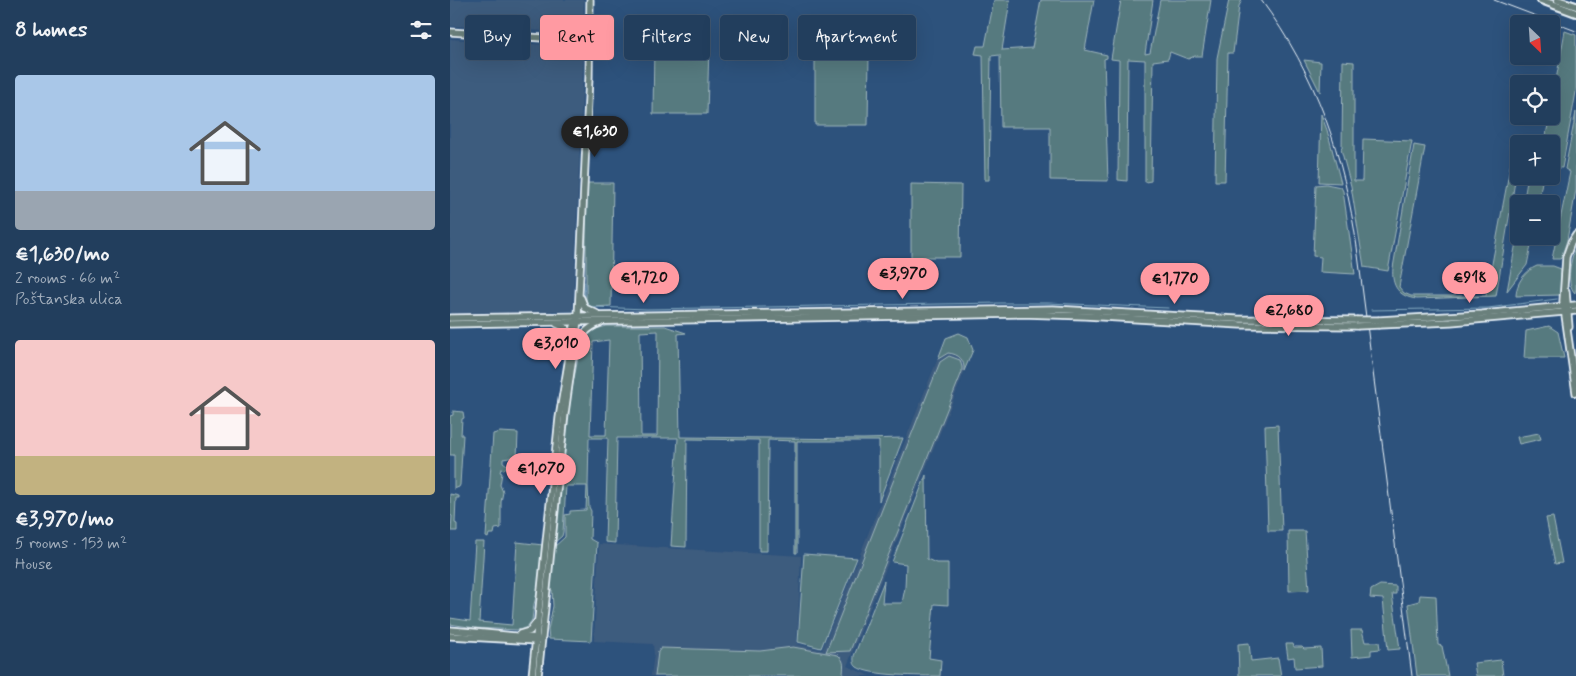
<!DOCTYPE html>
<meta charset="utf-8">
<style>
body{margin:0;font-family:Mynerve,sans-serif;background:#2e4966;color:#f1f3f6;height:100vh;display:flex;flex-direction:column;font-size:19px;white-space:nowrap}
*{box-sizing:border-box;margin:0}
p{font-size:16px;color:#a2aebc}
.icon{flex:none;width:28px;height:28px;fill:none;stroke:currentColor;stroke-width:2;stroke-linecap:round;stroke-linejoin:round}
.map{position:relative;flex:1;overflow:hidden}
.drawer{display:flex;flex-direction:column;background:#223e5d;width:450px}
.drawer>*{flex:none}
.banner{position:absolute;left:15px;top:15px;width:475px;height:45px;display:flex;gap:10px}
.needle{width:32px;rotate:155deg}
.tools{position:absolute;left:1060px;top:15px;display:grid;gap:10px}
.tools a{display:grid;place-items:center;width:50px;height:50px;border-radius:5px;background:#223e5d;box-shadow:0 5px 20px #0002,0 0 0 1px #3f5772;font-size:25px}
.price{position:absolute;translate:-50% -42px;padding:0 11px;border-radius:18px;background:#ff9aa2;color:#111;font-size:16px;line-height:32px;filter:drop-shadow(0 1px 2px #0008)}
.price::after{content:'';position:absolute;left:50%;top:30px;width:15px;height:11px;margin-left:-8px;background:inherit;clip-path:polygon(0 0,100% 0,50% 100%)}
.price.on{background:#222;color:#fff}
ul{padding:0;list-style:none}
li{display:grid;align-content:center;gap:10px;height:265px;padding:0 15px}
li span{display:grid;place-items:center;height:155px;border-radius:5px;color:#555}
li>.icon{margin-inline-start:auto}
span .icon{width:90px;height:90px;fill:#fffc;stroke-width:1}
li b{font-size:21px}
h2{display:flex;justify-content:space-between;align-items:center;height:60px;padding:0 15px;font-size:21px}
.tag{padding:0 18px;border-radius:5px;background:#223e5d;box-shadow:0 5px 20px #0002,0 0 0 1px #3f5772;font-size:18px;line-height:45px}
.tag.on{background:#ff9aa2;color:#111}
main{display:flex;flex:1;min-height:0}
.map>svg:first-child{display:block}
</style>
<main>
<section class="drawer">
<h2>8 homes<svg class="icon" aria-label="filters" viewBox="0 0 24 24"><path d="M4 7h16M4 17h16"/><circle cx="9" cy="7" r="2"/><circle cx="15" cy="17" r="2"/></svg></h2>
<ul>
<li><span style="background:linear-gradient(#a9c7e8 75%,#9aa5b1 0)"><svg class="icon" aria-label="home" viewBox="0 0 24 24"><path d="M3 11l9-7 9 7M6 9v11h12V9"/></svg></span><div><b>€1,630/mo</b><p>2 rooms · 66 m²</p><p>Poštanska ulica</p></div></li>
<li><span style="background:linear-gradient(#f6c9c9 75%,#c2b280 0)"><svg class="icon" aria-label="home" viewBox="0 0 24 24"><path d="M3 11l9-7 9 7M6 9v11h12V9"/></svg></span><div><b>€3,970/mo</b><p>5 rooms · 153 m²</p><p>House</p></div></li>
</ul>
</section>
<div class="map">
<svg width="1126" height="676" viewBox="0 0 1126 676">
<rect width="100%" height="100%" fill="#2d527c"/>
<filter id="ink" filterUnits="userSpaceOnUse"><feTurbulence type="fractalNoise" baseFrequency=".02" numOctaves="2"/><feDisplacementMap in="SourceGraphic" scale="10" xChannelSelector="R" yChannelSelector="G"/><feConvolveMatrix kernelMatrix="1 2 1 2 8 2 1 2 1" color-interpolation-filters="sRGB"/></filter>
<g filter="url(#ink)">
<!-- built -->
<g fill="#3e5b7e">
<polygon points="0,0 134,0 133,33 0,26"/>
<polygon points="0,39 132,47 134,48 123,311 102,311 101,313 0,314"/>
<polygon points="509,333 518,337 523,350 397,666 420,676 201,676 204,654 203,644 144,641 149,544 351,556 347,644 372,650 496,338"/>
</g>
<!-- green -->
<g fill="#567a7f" stroke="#9fb6bc" fill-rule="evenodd">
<polygon points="544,0 560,0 552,50 582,48 591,0 644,0 635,50 657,55 657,58 654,59 658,181 600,180 600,127 551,127 550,55 541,56 539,180 535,180 533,55 525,54 527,46 535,46"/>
<polygon points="671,0 703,0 695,54 700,53 710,0 761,0 752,56 745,56 738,59 720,52 718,59 703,61 701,181 695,182 695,60 678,59 677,181 668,180 669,60 661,59"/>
<polygon points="779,0 792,0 789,6 783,53 778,53 775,181 765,181 767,58"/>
<polygon points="1115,31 1126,35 1126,92 1112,168 1101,167 1101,144 1094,144 1100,116 1101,116 1101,107"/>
<polygon points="204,45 259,47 257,114 203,114"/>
<polygon points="365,51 419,53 418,125 365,125"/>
<polygon points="854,60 871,62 870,92"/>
<polygon points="893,61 904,62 904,181 912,181 913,139 962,141 938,271 914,267 901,186 891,149 892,148"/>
<polygon points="1126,112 1126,190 1117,240 1111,258 1110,259 1102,259 1120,172 1115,169"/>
<polygon points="871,114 877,130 891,183 869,182"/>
<path d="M964,145L975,147L949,287L954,293L961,296H1036L1061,162L1068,163L1046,296L967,299C949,297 941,286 943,268Z"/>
<polygon points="1078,176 1093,176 1088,204 1073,204"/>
<polygon points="136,183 163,183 161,306 141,307 137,304 136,298"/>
<polygon points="461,184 511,185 510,257 461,257"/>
<polygon points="876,184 891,187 893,191 905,274 870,272 871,257 863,256 866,185"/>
<polygon points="1069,226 1069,236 1083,236 1077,265 1057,291"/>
<path d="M1126,246V288L1125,293C1115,283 1121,258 1126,246Z"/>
<path d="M1087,266H1103L1111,269V295L1066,296C1066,283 1075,271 1087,266Z"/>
<path d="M157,326H215L236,333L228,334L230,437L413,439L453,438L429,501V441H347V553H345V441L318,440L317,551H309V440L237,439L236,547L221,546L228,438H167L165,543L155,542L158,438H139L138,486L139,507L141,511L140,539L147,543L141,641L99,639L98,630L103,606L102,590L99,589L103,548L115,537V515L120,514V511L136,510L137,486H116L113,532L112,536L104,543L119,404L131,343L133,339L142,330ZM208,331L207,436H191L190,332ZM159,340L156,435H140L143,342Z"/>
<polygon points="1099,326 1108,332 1114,358 1074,358 1076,331"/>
<path d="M509,333L518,337L523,350L514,371C515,360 509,354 498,353L488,359L496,338Z"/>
<polygon points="499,356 510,360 512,367 512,372 400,651 376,652 490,362"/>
<polygon points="3,411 13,412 14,418 12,419 11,435 13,435 10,485 9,487 4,489 4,455 0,455 0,416 3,415"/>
<polygon points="828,425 832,531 818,531 815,426"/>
<polygon points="50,432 68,433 67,457 60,457 59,458 53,459 53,462 57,465 54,470 51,469 50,472 52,473 50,485 53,492 51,502 51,528 45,529 44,534 39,534 38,538 36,537 43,434"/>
<polygon points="1089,433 1091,439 1069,444 1067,437"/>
<path d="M476,475L477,559L486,563H498V605L484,604L479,658L491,660L490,676C471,676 420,676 407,667C403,664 404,660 404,656L434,581L432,603H452L455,588L456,564L442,562Z"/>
<polygon points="0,494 9,496 9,498 6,498 5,523 7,524 7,531 1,531 2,516 0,515"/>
<polygon points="1103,517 1112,563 1105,564 1096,518"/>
<polygon points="838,531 855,531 859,590 839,591"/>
<polygon points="25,542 34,542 29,622 62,625 67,542 93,545 88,590 84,604 82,620 77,627 69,630 25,628 0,624 0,618 20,621"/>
<polygon points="354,554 407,558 371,648 348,642"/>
<polygon points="930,585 946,586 946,594 942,594 950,649 938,650 933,599 920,598 921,590"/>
<polygon points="970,595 986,596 988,645 992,646 998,676 967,676 958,604 969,601"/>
<polygon points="901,630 912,630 915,642 929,642 930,649 921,650 921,655 902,657"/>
<polygon points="799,643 801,661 828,658 831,676 789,676 788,644"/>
<polygon points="836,644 843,644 844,647 852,647 854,649 871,648 872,666 845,668 844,657 838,658"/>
<path d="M343,647L388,655C396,662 393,667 393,676H205L208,652L211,648L310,651Z"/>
<polygon points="1051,660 1053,676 1026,676 1024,663"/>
</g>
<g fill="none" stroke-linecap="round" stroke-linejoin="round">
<!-- stream -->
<g stroke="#84aac1" stroke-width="1">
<path d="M135,282C135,291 132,304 143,307L197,309L551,303H598L718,308"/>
<polyline points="921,310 1038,308 1107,299"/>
</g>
<defs>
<g id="major">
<polyline points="0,32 139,41"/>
<polyline points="1126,235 1121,243 1116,257 1113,301 1126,393"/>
<polyline points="1116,291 1119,327"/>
<polyline points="131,298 135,308 146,313"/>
<polyline points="0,318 603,309 787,319 906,320"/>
<polyline points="929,320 1032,314 1126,305"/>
<polyline points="0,324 572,314 635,316 790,325 907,326"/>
<polyline points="107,324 116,328 121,337"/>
<polyline points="929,325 1001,322 1126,311"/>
<path d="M128,348C131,335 137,328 150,323"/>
<polyline points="0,630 87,638"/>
<polyline points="70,634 80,631 86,623"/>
<polyline points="0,636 87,641"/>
<polyline points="82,676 109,418 124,327 128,316 139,77 140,0"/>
<polyline points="88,676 115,413 128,320"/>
</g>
<g id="highway">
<polyline points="1091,0 1126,13"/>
<polyline points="1108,0 1126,6"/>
</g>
</defs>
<!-- major casing -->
<use href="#major" stroke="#e8f1f8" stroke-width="9"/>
<!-- highway casing -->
<use href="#highway" stroke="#e8f1f8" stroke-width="10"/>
<!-- major -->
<use href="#major" stroke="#6a807c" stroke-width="5.5"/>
<!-- highway -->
<use href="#highway" stroke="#6a807c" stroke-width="6"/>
<!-- rail -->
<g stroke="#e8f1f8" stroke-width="1">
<path d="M811,0C867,75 894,156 907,247L962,676"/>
<polyline points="1044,0 1126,31"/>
</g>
<defs>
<g id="major-bridge">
<polyline points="906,320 929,320"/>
<polyline points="907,326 929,325"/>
</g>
</defs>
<!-- major-bridge casing -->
<use href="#major-bridge" stroke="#e8f1f8" stroke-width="9" stroke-linecap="butt"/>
<!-- major-bridge -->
<use href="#major-bridge" stroke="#6a807c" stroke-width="5.5"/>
</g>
</g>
</svg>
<div class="tools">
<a><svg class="needle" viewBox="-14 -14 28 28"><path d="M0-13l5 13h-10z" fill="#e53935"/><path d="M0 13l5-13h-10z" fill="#a2aebc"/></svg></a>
<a><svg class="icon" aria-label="locate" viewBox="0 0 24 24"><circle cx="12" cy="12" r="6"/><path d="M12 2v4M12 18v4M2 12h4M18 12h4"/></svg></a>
<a>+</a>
<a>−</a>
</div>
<b class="price on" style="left:145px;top:158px">€1,630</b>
<b class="price" style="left:453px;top:300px">€3,970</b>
<b class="price" style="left:194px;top:304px">€1,720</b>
<b class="price" style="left:1020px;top:304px">€918</b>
<b class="price" style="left:725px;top:305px">€1,770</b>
<b class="price" style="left:839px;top:337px">€2,680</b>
<b class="price" style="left:106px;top:370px">€3,010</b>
<b class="price" style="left:91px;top:495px">€1,070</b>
<div class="banner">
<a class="tag">Buy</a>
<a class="tag on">Rent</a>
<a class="tag">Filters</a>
<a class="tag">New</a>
<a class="tag">Apartment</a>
</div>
</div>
</main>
